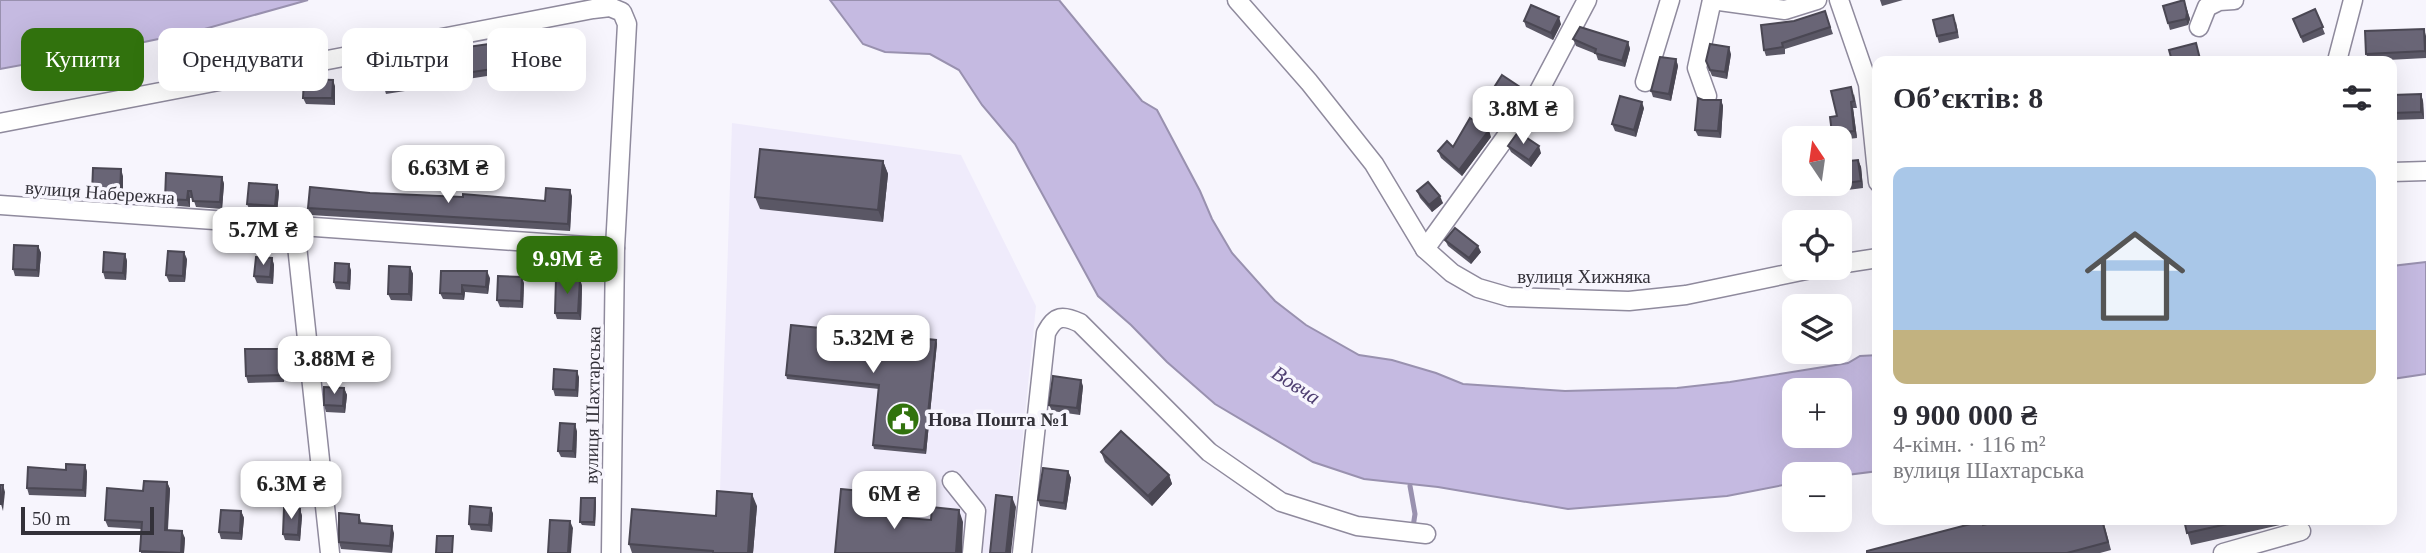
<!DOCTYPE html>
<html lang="uk">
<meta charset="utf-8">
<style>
body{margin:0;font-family:"Times New Roman",serif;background:#f7f7f7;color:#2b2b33;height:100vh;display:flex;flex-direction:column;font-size:26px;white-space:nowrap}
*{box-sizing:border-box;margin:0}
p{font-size:23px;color:#7c7c81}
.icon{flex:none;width:38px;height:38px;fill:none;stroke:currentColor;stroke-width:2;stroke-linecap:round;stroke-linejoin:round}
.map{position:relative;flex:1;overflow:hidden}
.sheet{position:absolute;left:1872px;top:56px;width:525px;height:469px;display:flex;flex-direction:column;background:#fff;border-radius:14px;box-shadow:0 7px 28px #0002}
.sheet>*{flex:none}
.banner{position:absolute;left:21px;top:28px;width:665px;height:63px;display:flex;gap:14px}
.needle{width:46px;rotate:347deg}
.buttons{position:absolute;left:1782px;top:126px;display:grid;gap:14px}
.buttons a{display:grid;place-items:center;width:70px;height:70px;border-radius:14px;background:#fff;box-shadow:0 7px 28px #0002;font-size:35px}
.scale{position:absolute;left:21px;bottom:18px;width:133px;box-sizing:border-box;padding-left:7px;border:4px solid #333139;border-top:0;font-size:19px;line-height:24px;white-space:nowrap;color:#333139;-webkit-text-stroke:5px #f7f5fd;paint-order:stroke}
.price{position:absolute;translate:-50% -60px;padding:0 16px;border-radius:14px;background:#fff;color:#222;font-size:23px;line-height:46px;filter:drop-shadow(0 2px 4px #0008)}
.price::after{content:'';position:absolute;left:50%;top:42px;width:21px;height:16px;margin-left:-10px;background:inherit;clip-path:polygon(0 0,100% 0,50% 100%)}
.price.selected{background:#31720d;color:#fff}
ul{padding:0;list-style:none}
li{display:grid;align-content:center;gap:14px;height:371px;padding:0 21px}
li span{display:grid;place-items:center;height:217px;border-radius:14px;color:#555}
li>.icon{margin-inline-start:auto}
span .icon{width:126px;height:126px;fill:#fffc;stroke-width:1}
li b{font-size:30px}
h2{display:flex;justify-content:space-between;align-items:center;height:84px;padding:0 21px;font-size:30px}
.chip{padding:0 24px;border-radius:14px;background:#fff;box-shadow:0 7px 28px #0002;font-size:24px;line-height:63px}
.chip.selected{background:#31720d;color:#fff}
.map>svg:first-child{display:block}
</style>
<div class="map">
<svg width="2426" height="553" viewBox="0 0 2426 553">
<rect width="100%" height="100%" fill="#f7f5fd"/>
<!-- built -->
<polygon fill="#efebfb" points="732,123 961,155 1036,306 1011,553 718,553"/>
<!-- water -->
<g fill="#c5bae1" stroke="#9991af" stroke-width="2" fill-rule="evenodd">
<polygon points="0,0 308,0 201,30 130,45 0,69"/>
<path d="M830,0H1059L1142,101L1157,110L1200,191L1212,219L1232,253L1275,301L1306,325L1359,355L1392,360L1436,373L1463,384L1565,391L1677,388L1730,382L1848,363L1860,356L1878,355V471L1839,476L1794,474V483L1727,496L1568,509L1438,487L1364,479L1313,462L1215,404L1167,362L1131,325L1098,296L1015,144L982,105L959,70L930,54L885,52L863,44ZM1794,390H1839V436H1794Z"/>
<polygon points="2426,262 2426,374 2392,379 2392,266"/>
</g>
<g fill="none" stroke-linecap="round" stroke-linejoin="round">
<!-- stream -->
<polyline stroke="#9991af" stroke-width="5" points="1410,486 1415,514 1413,527"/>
<defs>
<g id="minor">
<polyline points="1237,0 1309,82 1374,164 1425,249 1452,273 1478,288 1509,297 1629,301 1686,295 1816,268"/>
<polyline points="1712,0 1785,10 1817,0"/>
<polyline points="1839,0 1868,84 1878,182"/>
<polyline points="2199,27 2207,7 2219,1 2234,0"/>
<polyline points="2337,61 2353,0"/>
<polyline points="1645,82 1670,0"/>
<polyline points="1707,96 1697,68 1712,0"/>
<polyline points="0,123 593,9 610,7 622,12 627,24 615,248 611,553"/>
<polyline points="2392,172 2426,171"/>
<polyline points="0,205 615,248"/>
<polyline points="295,227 330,553"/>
<polyline points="1425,249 1539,91 1587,0"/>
<polyline points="1839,264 1878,258"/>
<polyline points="952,481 976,511 972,553"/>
<path d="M1022,553L1046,333C1055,315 1063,315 1080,323L1209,452L1281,502L1357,526L1426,534"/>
<polyline points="2223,553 2301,531"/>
</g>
</defs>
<!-- minor casing -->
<use href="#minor" stroke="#8f8a9d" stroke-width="21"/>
<!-- minor -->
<use href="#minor" stroke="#fff" stroke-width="18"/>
</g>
<!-- wall -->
<g fill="#5a5765">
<polygon points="1880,0 1903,0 1882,6"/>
<polygon points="2186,7 2190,19 2188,25 2170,30 2168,23"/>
<polygon points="2315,9 2325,34 2303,43 2293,19"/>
<polygon points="1825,11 1833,34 1785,49 1785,54 1766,56 1764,50 1794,21"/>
<polygon points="1524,21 1561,24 1553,40 1526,27"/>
<polygon points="1956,22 1959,38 1939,43 1937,36"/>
<polygon points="2426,36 2426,58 2369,61 2366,54"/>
<polygon points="574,37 580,62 461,80 462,84 433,89 430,82"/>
<polygon points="1573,39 1628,42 1630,49 1625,67 1598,60 1596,54 1576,46"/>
<polygon points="1731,54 1727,79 1712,76 1706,61"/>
<polygon points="399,59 401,66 405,91 386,94 384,87"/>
<polygon points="1676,59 1678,66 1671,101 1653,97 1651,91"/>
<polygon points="335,86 335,105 306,104 303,98"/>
<polygon points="1493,89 1523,94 1513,108 1495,95"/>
<polygon points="1854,94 1857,108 1853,108 1857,138 1839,140 1839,138 1834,138 1832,133 1837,116"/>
<polygon points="2421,94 2423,101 2424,119 2392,120 2392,95"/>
<polygon points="1703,100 1721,100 1723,106 1721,138 1698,136 1695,130"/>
<polygon points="1539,107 1569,109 1571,116 1560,129 1541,114"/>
<polygon points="1644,108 1636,137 1615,131 1612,124"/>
<polygon points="1491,137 1462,176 1441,158 1438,151"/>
<polygon points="1508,146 1541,153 1531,167 1511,152"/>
<polygon points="1858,160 1861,167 1863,188 1832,192 1829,184"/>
<polygon points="883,161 888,174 883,222 760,209 755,197"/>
<polygon points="123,176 123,202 94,200 92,193"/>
<polygon points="222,177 224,184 222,209 196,207 193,198 190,198 190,207 167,205 165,199"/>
<polygon points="277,185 279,192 277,213 250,211 247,204"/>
<polygon points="1417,191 1443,203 1432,212 1420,198"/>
<polygon points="370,193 545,201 572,196 570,231 310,215 308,208"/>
<polygon points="1445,240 1481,252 1471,264 1448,246"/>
<polygon points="38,246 41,253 39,277 15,276 13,269"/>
<polygon points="125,254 127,261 126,280 105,279 103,272"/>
<polygon points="272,258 274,265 273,284 257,283 254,276"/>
<polygon points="187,259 185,282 169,282 166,275"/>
<polygon points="410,267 413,274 412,301 391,300 388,294"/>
<polygon points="351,270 350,290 336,289 334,282"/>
<polygon points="490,278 488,294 465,292 464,300 443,299 440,293"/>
<polygon points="580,279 582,286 581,320 557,319 555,313"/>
<polygon points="524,283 523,308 500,307 497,300"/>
<polygon points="937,343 926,454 874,449 873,445 879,389 787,379 786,375"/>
<polygon points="284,356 284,382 248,383 246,376"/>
<polygon points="579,377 578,397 555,396 553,389"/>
<polygon points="1083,386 1080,415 1052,411 1049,405"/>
<polygon points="344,388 347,395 345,413 326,412 324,405"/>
<polygon points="577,431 576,458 561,457 558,451"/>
<polygon points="1101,452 1169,475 1172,484 1152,506 1105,462"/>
<polygon points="85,465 87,472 86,497 29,495 27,488 66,470"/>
<polygon points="1068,471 1071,478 1066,510 1040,506 1038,500"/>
<polygon points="167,482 170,489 168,530 185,538 184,553 141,553 141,529 108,527 105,520 143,491"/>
<polygon points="595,498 596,502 595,526 582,525 580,522"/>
<polygon points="757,506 753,553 632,553 629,544 716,516"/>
<polygon points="491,508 493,514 492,532 471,530 469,524"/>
<polygon points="300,509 302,516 300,541 285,540 283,534"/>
<polygon points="241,511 244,518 242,540 221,539 219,532"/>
<polygon points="359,515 362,524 394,533 392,553 341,549 339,542"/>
<polygon points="2103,520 2111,550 2100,553 1867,553 1983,525"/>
<polygon points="2184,520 2278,520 2280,525 2191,545"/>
</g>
<!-- shaded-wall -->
<g fill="#4a4753">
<polygon points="2184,0 2190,19 2188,25 2186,19"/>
<polygon points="1559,17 1561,24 1553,40 1551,33"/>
<polygon points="2424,29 2426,36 2426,55 2425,51"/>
<polygon points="1628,42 1630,49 1625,67 1622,61"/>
<polygon points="1729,47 1731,54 1727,79 1725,72"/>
<polygon points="399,59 401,66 405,91 403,84"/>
<polygon points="1676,59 1678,66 1671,101 1669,94"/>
<polygon points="333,80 335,86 335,105 332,98"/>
<polygon points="1520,87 1523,94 1513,108 1510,101"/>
<polygon points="2421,94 2423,101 2424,119 2421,112"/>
<polygon points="1721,100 1723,106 1721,138 1718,131"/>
<polygon points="1642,102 1644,108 1636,137 1634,130"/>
<polygon points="1851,102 1853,108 1857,138 1854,131"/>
<polygon points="1569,109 1571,116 1560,129 1558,122"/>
<polygon points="1489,130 1491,137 1462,176 1459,170"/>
<polygon points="1539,146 1541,153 1531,167 1529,160"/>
<polygon points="1858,160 1861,167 1863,188 1861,181"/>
<polygon points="883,161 888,174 883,222 878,210"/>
<polygon points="121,169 123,176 123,202 120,195"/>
<polygon points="222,177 224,184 222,209 220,202"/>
<polygon points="277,185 279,192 277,213 275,206"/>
<polygon points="570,190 572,196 570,231 568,224"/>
<polygon points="188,191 190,198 190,207 187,200"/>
<polygon points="1440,196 1443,203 1432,212 1429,205"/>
<polygon points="38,246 41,253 39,277 37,270"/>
<polygon points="1478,246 1481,252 1471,264 1469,258"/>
<polygon points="184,252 187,259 185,282 183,276"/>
<polygon points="125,254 127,261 126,280 123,273"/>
<polygon points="272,258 274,265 273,284 270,277"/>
<polygon points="349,264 351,270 350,290 348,283"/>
<polygon points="410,267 413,274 412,301 409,294"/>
<polygon points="487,271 490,278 488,294 486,287"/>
<polygon points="522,277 524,283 523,308 521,301"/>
<polygon points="580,279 582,286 581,320 578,313"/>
<polygon points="462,285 465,292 464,300 462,294"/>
<polygon points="936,340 937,343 926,454 924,450"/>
<polygon points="281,349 284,356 284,382 282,375"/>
<polygon points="577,371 579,377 578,397 576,390"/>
<polygon points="1081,380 1083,386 1080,415 1077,408"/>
<polygon points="344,388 347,395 345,413 343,406"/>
<polygon points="575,424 577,431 576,458 573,451"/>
<polygon points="85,465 87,472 86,497 83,490"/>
<polygon points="1068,471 1071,478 1066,510 1064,503"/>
<polygon points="1169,475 1172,484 1152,506 1148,496"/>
<polygon points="167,482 170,489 167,537 165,530"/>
<polygon points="3,485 5,492 3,511 1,504"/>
<polygon points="861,491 865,504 863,526 859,514"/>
<polygon points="752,494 757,506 753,553 748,553"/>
<polygon points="1012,497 1016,507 1011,553 1006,553"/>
<polygon points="595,498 596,502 595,526 594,522"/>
<polygon points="491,508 493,514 492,532 489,525"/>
<polygon points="300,509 302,516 300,541 298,535"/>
<polygon points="959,510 963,522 962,553 956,553"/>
<polygon points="241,511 244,518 242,540 240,533"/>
<polygon points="570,521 573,528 571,553 568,553"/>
<polygon points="392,526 394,533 392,553 390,546"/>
<polygon points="182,531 185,538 184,553 181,553"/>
</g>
<!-- building -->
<g fill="#696576" stroke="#4a4753" stroke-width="2">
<polygon points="2184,0 2187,13 2186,19 2168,23 2163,6"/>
<polygon points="1531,5 1559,17 1551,33 1524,21"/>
<polygon points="2315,9 2323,27 2301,37 2293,19"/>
<polygon points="1825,11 1830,27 1782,43 1783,47 1764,50 1761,25 1794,21"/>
<polygon points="1953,15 1957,32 1937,36 1933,20"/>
<polygon points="1580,27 1628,42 1622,61 1595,53 1596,49 1573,39"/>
<polygon points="2424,29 2425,51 2366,54 2365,31"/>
<polygon points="572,30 577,56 459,74 459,77 430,82 425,53 539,37"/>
<polygon points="2196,43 2200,59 2191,61 2172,61 2169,50"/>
<polygon points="1710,44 1729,47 1725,72 1710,70 1706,61"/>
<polygon points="1660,57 1676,59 1669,94 1651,91"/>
<polygon points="399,59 403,84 384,87 380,62"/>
<polygon points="1502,75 1520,87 1510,101 1493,89"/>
<polygon points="304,79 333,80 332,98 303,98"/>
<polygon points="1851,87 1854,101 1851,102 1854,131 1832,133 1830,117 1837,116 1831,91"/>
<polygon points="1550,94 1569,109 1558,122 1539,107"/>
<polygon points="2421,94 2421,112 2392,113 2392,95"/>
<polygon points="1620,96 1642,102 1634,130 1612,124"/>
<polygon points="1698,98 1703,100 1721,100 1718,131 1695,130"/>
<polygon points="1470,118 1489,130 1459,170 1438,151 1447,141 1453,147"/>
<polygon points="1518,132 1539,146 1529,160 1508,146"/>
<polygon points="760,149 883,161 878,210 755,197"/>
<polygon points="1858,160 1861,181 1839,184 1839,162"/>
<polygon points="93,168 121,169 120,195 92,193"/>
<polygon points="166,173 222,177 220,202 193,201 191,191 188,191 187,200 165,199"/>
<polygon points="1428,182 1440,196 1429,205 1417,191"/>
<polygon points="249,183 277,185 275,206 247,204"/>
<polygon points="310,187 370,193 463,197 463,194 545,201 546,188 570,190 568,224 308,208"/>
<polygon points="1455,228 1478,246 1469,258 1445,240"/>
<polygon points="14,245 38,246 37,270 13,269"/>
<polygon points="168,251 184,252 183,276 166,275"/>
<polygon points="104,252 125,254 123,273 103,272"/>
<polygon points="256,257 272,258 270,277 254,276"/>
<polygon points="335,263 349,264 348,283 334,282"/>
<polygon points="389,266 410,267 409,294 388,294"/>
<polygon points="441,271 487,271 486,287 462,285 462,294 440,293"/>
<polygon points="498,276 522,277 521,301 497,300"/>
<polygon points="556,278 580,279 578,313 555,313"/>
<polygon points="791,325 936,340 924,450 873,445 879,385 786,375"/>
<polygon points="245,349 281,349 282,375 246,376"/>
<polygon points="554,369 577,371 576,390 553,389"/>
<polygon points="1053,376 1081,380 1077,408 1049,405"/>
<polygon points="324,387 344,388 343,406 324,405"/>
<polygon points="560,423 575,424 573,451 558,451"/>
<polygon points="1121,431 1169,475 1148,496 1101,452"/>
<polygon points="66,464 85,465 83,490 27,488 28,467 66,470"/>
<polygon points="1043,468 1068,471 1064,503 1038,500"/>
<polygon points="144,481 167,482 165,530 182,531 181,553 140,551 142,522 105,520 107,488 143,491"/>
<polygon points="0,485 3,485 1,504 0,504"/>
<polygon points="841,489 861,491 859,514 931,520 932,507 959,510 956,553 835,553"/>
<polygon points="717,491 752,494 748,553 713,553 713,551 629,544 632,509 716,516"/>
<polygon points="996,495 1012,497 1006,553 990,553"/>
<polygon points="581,498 595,498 594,522 580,522"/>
<polygon points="470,506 491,508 489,525 469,524"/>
<polygon points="284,508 300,509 298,535 283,534"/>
<polygon points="221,510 241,511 240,533 219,532"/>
<polygon points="339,513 359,515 359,523 392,526 390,546 339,542"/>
<polygon points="550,520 570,521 568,553 548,553"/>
<polygon points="2003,520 2102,520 2108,542 2067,553 1867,553 1867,551 1982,521 1983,525"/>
<polygon points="2184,520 2245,520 2187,533"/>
<polygon points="437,536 453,536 452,553 436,553"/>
</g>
<!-- icons -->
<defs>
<symbol id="civic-disc" viewBox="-11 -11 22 22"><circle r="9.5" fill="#31720d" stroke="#f7f5fd"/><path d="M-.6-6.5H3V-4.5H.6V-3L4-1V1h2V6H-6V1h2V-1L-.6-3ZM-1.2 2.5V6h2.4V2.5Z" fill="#fff"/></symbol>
</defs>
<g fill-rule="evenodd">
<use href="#civic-disc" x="884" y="400" width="38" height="38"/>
</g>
<g text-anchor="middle" stroke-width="7" stroke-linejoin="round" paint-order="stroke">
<!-- street labels -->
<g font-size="19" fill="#333139" stroke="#f7f5fd">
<text transform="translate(100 192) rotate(4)" y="7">вулиця Набережна</text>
<text x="1584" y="283">вулиця Хижняка</text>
<text transform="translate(592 405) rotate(-89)" y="7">вулиця Шахтарська</text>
</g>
<!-- poi labels -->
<g font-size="19" font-weight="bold" fill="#333139" stroke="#f7f5fd" text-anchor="start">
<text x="928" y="426">Нова Пошта №1</text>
</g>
<!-- water labels -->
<g font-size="21" font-style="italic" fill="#4f3f71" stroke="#f7f5fd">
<text transform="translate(1296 385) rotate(33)" y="7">Вовча</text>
</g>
</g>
</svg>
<div class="buttons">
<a><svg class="needle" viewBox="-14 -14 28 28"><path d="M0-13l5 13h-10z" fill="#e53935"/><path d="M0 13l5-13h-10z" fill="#7c7c81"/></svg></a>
<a><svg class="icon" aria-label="locate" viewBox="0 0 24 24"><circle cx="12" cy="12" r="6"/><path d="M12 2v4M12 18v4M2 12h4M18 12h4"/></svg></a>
<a><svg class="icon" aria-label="layers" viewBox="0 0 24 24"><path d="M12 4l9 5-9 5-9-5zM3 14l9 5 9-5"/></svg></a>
<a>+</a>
<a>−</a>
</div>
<div class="scale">50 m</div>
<b class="price" style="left:1523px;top:146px">3.8M ₴</b>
<b class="price" style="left:448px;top:205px">6.63M ₴</b>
<b class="price" style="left:263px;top:267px">5.7M ₴</b>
<b class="price selected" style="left:567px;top:296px">9.9M ₴</b>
<b class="price" style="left:873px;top:375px">5.32M ₴</b>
<b class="price" style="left:334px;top:396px">3.88M ₴</b>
<b class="price" style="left:291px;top:521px">6.3M ₴</b>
<b class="price" style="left:894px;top:531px">6M ₴</b>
<div class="banner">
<a class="chip selected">Купити</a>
<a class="chip">Орендувати</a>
<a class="chip">Фільтри</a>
<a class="chip">Нове</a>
</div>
<section class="sheet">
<h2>Об’єктів: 8<svg class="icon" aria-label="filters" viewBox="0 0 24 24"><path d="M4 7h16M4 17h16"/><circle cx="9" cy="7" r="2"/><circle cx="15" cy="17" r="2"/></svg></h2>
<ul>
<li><span style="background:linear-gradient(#a9c7e8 75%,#c2b280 0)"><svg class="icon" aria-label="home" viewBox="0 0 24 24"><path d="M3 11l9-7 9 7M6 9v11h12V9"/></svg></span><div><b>9 900 000 ₴</b><p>4-кімн. · 116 m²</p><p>вулиця Шахтарська</p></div></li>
</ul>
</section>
</div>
